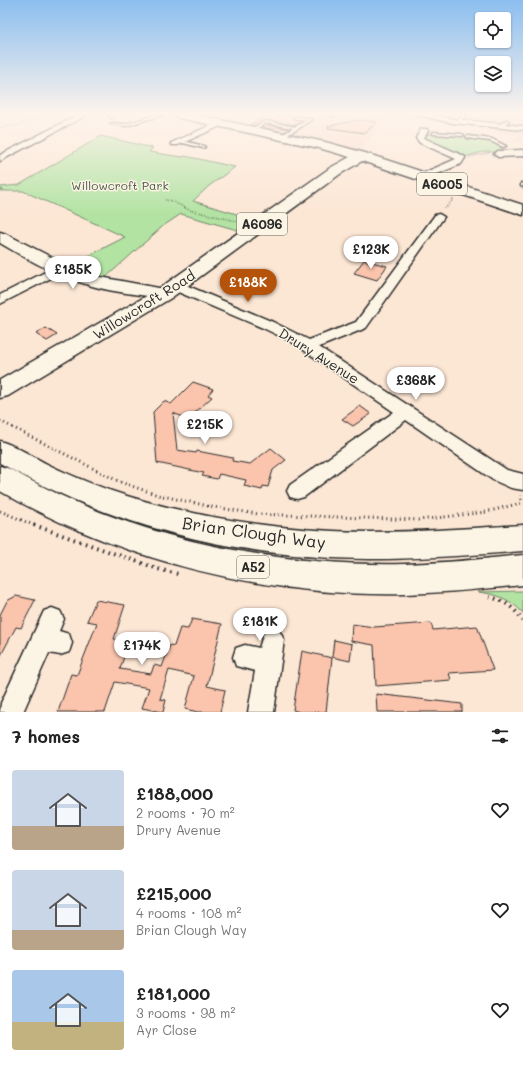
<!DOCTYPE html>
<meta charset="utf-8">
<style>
body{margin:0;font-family:Mali,sans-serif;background:#f2f2f2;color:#222;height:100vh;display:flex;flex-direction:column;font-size:15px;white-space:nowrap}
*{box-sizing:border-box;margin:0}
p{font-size:13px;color:#767676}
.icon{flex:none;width:22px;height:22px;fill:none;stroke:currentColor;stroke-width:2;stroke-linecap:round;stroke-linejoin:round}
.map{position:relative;height:712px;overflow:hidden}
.drawer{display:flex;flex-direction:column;background:#fff;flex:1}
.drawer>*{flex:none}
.tools{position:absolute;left:475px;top:12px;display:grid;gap:8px}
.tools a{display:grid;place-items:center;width:36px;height:36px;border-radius:4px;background:#fff;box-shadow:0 1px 3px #0004;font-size:20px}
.price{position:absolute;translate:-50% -34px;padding:0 9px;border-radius:14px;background:#fff;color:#222;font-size:13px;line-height:26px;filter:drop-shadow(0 1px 2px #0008)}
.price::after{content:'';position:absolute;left:50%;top:24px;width:12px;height:9px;margin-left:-6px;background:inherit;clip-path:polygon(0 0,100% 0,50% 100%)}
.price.active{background:#b45309;color:#fff}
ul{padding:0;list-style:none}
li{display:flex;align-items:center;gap:12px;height:100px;padding:0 12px}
li span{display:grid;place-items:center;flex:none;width:112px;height:80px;border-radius:4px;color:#555}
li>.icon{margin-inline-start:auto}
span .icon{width:48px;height:48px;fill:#fffc;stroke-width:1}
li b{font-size:17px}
h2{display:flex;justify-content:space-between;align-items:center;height:48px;padding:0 12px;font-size:17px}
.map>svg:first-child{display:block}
</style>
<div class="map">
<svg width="523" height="712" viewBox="0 0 523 712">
<rect width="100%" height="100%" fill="#fce6d4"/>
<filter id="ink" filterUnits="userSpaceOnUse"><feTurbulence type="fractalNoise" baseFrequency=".025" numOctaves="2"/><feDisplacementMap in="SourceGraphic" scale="8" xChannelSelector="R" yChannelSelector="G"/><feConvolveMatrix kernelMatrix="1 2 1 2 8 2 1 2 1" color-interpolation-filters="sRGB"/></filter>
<g filter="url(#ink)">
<!-- built -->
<g fill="#f8d8c5">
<polygon points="264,115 391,115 358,151 321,141 246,127"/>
<polygon points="391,115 523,115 523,142 515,141 517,135"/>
</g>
<!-- green -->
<g fill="#b2e3a3" stroke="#6e8767">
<polygon points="436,133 488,141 500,145 499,146 503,150 497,152 483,152 464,157 423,138 426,134 435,135"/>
<polygon points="101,136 153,148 149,152 182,157 185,156 235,167 209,186 193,201 257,220 241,231 181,214 163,226 105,278 71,265 125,237 23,191 0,191 0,187 19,185"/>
<path d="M523,591V613C510,599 497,594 478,592Z"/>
</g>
<!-- building -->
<g fill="#fbc4ad" stroke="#2b2b2b">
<polygon points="268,115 293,115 293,119 303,121 295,125 266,120 254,126 250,125"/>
<polygon points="359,120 377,122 365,133 328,128 328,126"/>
<polygon points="266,125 289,129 284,132 262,127"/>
<polygon points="364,260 387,266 377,280 354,273"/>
<polygon points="46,328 57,335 47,341 36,334"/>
<polygon points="193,382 213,389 208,395 212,397 188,419 173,413 177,450 196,453 197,451 233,458 232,461 250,464 271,448 286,460 273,470 268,487 263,486 262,490 244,486 246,480 219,474 217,479 202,476 204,473 157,463 153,412 164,401 171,404"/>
<polygon points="360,406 371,414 353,426 342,419"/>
<polygon points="16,596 35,600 21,628 16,627 0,657 0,615 7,601"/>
<polygon points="96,600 125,605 114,639 129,641 120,669 151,674 154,665 162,667 170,645 174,646 180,628 188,629 192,619 222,624 207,686 225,690 220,712 198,712 185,709 194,676 169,670 160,699 166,700 163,712 142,708 149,688 115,682 105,712 58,712 71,674 77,675 97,623 87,621"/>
<polygon points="431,623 433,630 477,626 493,670 449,673 451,680 376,686 374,645 351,641 352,624 374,627"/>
<polygon points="334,640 352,644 350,661 332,657"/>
<polygon points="302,651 332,658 326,712 300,712 293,710"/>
<polygon points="376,694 462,704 462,712 377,712"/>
</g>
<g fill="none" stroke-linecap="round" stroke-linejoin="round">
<defs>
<g id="lane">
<polygon points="107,115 111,115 114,117 112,118"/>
<polygon points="155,115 165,115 152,118 126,126 110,124 112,123 126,124"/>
<polygon points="331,115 335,115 332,117"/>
<polygon points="463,115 466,115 459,123 457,123 457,121"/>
<polygon points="294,116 312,119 298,129 283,137 282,137 282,135 293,128 266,123 252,131 249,130 266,121 295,127 307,120 294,118"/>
<polygon points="506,120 509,121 501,127 499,127 499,125"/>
<polygon points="433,132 462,134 464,135 462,136 434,134 433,134"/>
<polygon points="468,136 492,139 506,146 503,147 490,141 467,138 467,136"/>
<polygon points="180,140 204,146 205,147 203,148 179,142 178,141"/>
<polygon points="521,183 523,183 523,187 521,186"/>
</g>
<g id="street">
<polygon points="78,115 87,115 0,161 0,155"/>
<polygon points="418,115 435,115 453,119 523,126 523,130 453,123"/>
<polygon points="218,122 224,122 225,124 178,145 172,145 171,143"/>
<polygon points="421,129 427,129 428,131 424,138 426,139 464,156 465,158 461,164 425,179 419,179 417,177 419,175 456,159 420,143 416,138"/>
<polygon points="523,150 523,156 498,157 494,154 498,151"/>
<polygon points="439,214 444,217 366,328 319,347 507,470 523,474 523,490 511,488 493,480 406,420 304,497 297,499 290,497 287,491 290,485 394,412 292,342 263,328 171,289 170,286 171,283 181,283 273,322 309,340 356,322 435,215"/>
<polygon points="61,264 65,265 67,268 65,271 0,304 0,295"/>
<polygon points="52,608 60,611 64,619 59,631 69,634 72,643 69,652 60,655 49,653 23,712 0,712 1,703 44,611"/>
<polygon points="272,628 280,632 284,640 274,712 248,712 255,671 236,666 233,657 236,648 245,645 259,648 264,632"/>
</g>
<path id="secondary" d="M0,232L6,234L61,262L95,276L164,289L170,290L173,294L170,298L164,299C140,294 115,293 92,286C59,277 29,260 0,243Z"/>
<polygon id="primary" points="174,115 196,115 325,142 365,153 523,205 523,215 362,161 340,174 171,298 8,396 0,398 0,380 157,290 330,168 350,157 319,148 179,118"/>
<g id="highway">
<path d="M0,441C17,446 33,457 49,465C74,477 101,488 127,496C206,520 287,531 369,532C420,532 472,528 523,525V551C472,555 420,559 369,559C239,558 113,527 0,463Z"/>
<path d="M0,466L10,469C128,537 269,567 405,564C445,563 484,559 523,555V585C484,589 445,593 405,594C266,597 121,561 0,491Z"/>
</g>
</defs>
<!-- lane casing -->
<use href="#lane" stroke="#2b2b2b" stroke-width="3"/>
<!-- street casing -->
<use href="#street" stroke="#2b2b2b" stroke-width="3"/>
<!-- secondary casing -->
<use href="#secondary" stroke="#2b2b2b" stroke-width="3"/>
<!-- primary casing -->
<use href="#primary" stroke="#2b2b2b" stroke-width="3"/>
<!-- highway casing -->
<use href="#highway" stroke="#2b2b2b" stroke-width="3"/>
<!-- path-far3 -->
<g stroke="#2b2b2b" stroke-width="1.5" stroke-dasharray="0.5 1.5" stroke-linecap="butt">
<polyline points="0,128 18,125 41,115"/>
<polyline points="469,157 489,153"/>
</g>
<!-- path-far2 -->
<g stroke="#2b2b2b" stroke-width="2" stroke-dasharray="0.5 2" stroke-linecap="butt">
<polyline points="0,189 3,189"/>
<polyline points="165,200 172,201 189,210 241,222"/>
<polyline points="445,209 454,198"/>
</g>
<!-- path-far1 -->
<g stroke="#2b2b2b" stroke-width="3" stroke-dasharray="1 3.5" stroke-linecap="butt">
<polyline points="0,421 120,482 158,495 213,507 258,514 419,520 486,512 521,503 521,495"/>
<polyline points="0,511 36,526"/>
</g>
<!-- path -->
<g stroke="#2b2b2b" stroke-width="4" stroke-dasharray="1.5 4.5" stroke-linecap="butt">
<polyline points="34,525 158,569 178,574"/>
<path d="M489,597C504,600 515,608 523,621"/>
</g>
<!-- lane -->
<use href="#lane" fill="#fcf5e5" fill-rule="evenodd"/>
<!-- street -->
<use href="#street" fill="#fcf5e5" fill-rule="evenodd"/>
<!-- secondary -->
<use href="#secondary" fill="#fcf5e5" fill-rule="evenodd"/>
<!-- primary -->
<use href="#primary" fill="#fcf5e5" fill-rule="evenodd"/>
<!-- highway -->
<use href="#highway" fill="#fcf5e5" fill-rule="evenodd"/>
</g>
</g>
<!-- sky -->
<linearGradient id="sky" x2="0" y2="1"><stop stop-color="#8bbeef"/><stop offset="0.53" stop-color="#fef4ec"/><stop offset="1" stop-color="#fef4ec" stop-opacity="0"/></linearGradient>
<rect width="523" height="215" fill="url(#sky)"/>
<g text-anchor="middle" stroke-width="3" stroke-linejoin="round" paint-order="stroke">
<!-- far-park labels -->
<g font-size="12" fill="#4d5949" stroke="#fcf5e5">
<text x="120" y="190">Willowcroft Park</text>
</g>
<!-- shield labels -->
<g fill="#fcf5e5" stroke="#6a6863" stroke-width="1">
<rect x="417" y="173" width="50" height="22" rx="3"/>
<rect x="237" y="213" width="50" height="22" rx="3"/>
<rect x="237" y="556" width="32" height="22" rx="3"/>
</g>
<g font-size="13" font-weight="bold" fill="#2b2b2b">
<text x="442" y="189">A6005</text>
<text x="262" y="229">A6096</text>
<text x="253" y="572">A52</text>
</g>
<!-- street labels -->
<g font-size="14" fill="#2b2b2b" stroke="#fcf5e5">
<text transform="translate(144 305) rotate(-32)" y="5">Willowcroft Road</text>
<text transform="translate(319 356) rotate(32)" y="5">Drury Avenue</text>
</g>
<!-- near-street labels -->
<g font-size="17" fill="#2b2b2b" stroke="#fcf5e5">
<text transform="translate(254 533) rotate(8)" y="6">Brian Clough Way</text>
</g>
</g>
</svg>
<div class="tools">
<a><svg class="icon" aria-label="locate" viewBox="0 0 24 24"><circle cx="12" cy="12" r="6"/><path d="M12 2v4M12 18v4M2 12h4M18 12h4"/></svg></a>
<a><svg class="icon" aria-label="layers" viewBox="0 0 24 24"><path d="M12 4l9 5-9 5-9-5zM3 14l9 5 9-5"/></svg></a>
</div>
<b class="price" style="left:371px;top:270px">£123K</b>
<b class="price" style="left:73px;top:290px">£185K</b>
<b class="price active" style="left:248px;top:303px">£188K</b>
<b class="price" style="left:416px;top:401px">£368K</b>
<b class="price" style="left:205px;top:445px">£215K</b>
<b class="price" style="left:260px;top:642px">£181K</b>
<b class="price" style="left:142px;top:666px">£174K</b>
</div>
<section class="drawer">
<h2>7 homes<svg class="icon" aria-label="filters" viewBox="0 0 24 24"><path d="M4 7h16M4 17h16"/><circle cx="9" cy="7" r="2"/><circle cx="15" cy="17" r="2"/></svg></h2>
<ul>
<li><span style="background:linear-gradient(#c9d6e8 70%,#b9a48a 0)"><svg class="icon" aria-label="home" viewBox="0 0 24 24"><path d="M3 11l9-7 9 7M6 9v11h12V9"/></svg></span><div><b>£188,000</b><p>2 rooms · 70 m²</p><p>Drury Avenue</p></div><svg class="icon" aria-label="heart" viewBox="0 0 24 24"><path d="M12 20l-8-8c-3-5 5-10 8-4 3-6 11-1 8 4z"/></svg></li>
<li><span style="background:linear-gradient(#c9d6e8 75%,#b9a48a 0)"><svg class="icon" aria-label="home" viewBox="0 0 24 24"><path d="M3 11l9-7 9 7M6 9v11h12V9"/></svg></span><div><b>£215,000</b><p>4 rooms · 108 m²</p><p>Brian Clough Way</p></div><svg class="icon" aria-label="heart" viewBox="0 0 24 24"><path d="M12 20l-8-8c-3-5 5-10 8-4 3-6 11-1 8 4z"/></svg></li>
<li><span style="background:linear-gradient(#a9c7e8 65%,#c2b280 0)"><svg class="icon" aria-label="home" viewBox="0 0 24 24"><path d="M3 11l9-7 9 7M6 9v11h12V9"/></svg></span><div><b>£181,000</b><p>3 rooms · 98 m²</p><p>Ayr Close</p></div><svg class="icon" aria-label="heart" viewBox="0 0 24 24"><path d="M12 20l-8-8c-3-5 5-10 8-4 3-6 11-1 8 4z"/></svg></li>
</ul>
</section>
